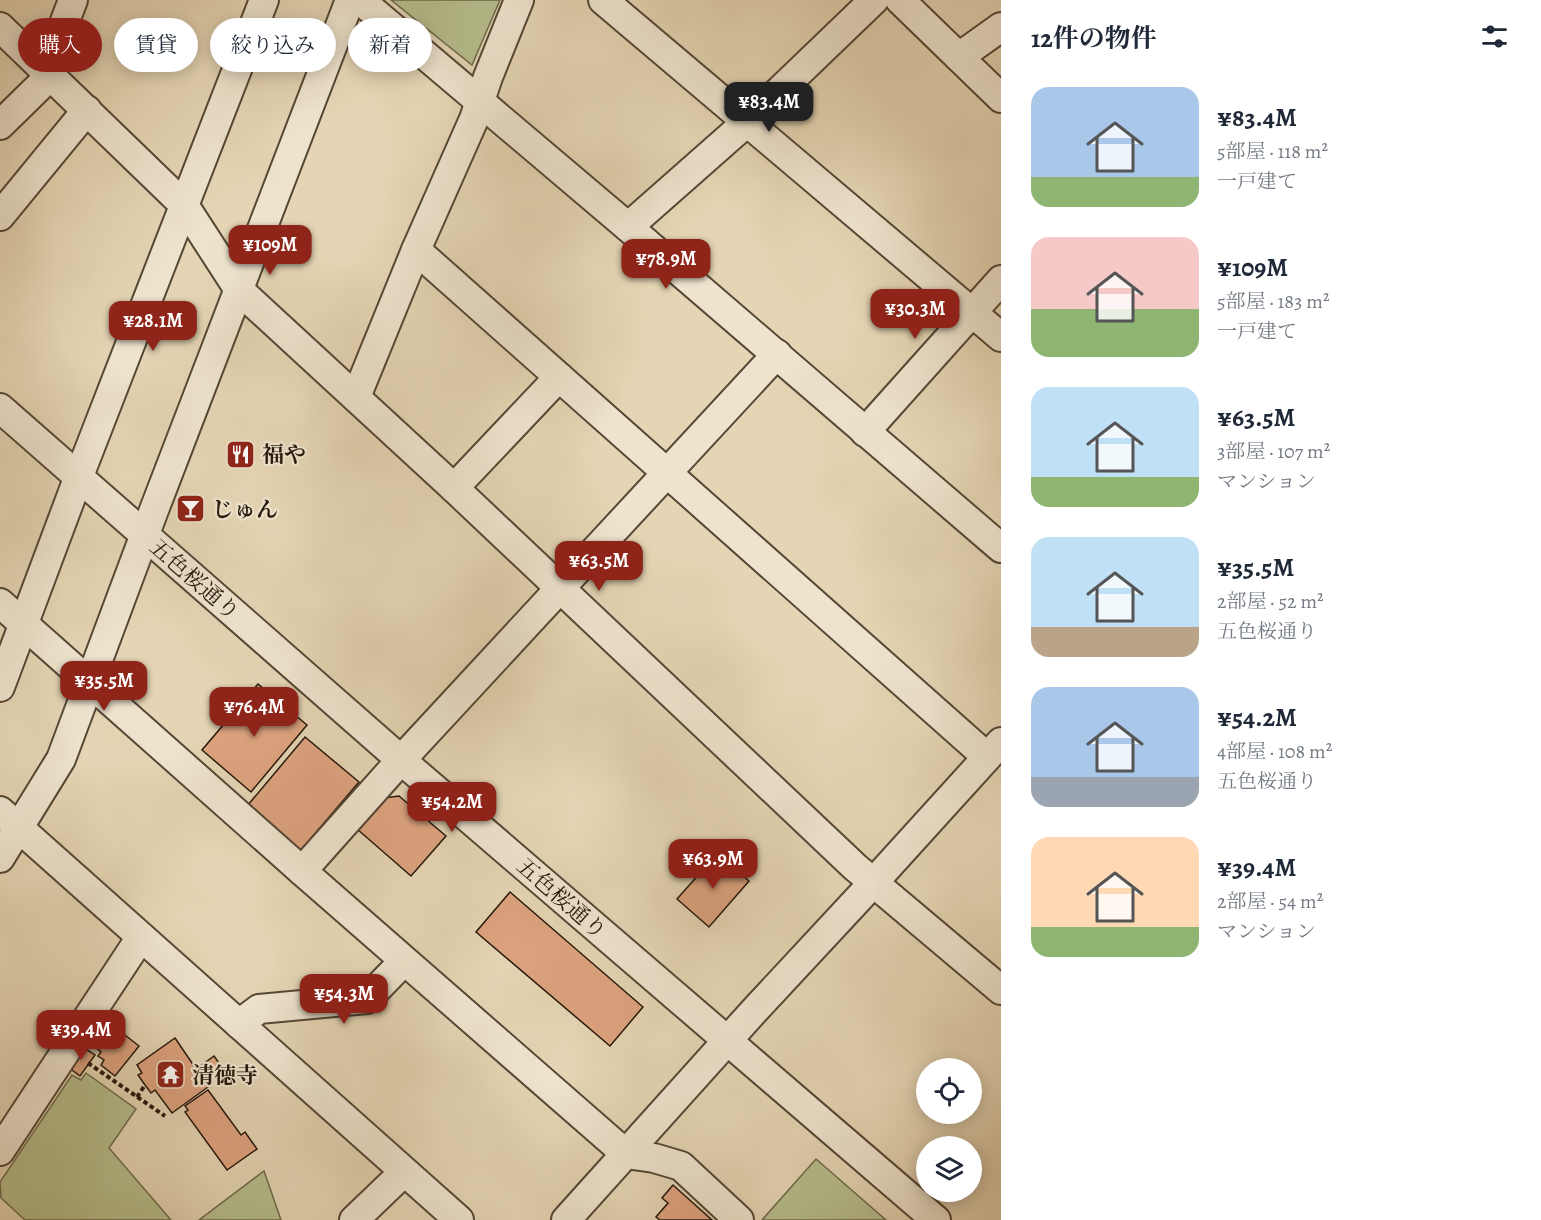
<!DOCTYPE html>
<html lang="ja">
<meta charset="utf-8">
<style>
body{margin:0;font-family:Alegreya,"Noto Serif JP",serif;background:#f6f6f7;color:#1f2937;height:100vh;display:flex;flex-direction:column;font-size:22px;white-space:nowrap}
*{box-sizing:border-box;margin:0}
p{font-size:20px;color:#747a83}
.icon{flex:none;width:33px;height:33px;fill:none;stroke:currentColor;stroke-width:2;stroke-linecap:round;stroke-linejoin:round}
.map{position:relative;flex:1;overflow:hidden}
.drawer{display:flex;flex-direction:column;background:#fff;width:540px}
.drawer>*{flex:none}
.guide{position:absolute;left:18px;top:18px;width:570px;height:54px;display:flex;gap:12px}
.tools{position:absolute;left:916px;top:1058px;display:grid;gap:12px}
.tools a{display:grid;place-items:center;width:66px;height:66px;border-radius:50%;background:#fff;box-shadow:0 3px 15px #0003;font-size:30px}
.price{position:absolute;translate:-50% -51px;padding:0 14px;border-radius:12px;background:#8f2418;color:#fff;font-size:20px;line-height:39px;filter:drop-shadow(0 2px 3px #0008)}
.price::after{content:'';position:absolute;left:50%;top:36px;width:18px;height:14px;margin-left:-9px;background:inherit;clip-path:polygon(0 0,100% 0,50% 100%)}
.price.on{background:#222;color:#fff}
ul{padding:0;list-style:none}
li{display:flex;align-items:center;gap:18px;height:150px;padding:0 30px}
li span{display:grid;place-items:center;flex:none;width:168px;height:120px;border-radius:18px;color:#555}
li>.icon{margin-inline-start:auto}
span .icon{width:72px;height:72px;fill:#fffc;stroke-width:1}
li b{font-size:26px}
h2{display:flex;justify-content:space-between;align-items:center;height:72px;padding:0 30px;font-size:26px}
.chip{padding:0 21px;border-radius:27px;background:#fff;box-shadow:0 3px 15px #0003;font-size:21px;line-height:54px}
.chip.on{background:#8f2418;color:#fff}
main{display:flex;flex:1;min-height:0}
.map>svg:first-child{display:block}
</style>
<main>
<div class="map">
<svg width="1001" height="1220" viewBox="0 0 1001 1220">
<rect width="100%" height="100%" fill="#e5d5b4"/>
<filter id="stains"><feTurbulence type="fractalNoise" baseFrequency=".00333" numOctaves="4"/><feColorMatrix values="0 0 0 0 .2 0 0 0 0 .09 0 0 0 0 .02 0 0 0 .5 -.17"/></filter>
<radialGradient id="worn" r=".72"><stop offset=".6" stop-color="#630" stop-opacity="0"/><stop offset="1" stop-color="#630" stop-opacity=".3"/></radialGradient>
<!-- green -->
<g fill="#b6bd8c" stroke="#6e6a4c" stroke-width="1.5">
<polygon points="391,0 500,0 472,65"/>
<polygon points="86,1073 136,1109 109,1148 171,1220 25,1220 1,1198 0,1182 72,1075 81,1080"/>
<polygon points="816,1159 886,1220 762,1220"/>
<polygon points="264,1171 281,1220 199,1220"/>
</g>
<!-- building -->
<g fill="#dda37f" stroke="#25180c" stroke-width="1.5">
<polygon points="258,684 307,725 251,792 202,750"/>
<polygon points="305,737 359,782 301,850 248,805"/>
<polygon points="399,796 446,836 411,876 357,829 384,798"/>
<polygon points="717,854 749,881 709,927 677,899"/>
<polygon points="510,892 643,1007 610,1046 476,932"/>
<polygon points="107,1021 139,1046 115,1076 101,1065 104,1060 98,1056 101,1052 90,1043"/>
<polygon points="175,1038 196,1069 214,1056 224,1070 209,1080 212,1083 207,1086 208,1087 172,1113 155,1090 151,1093 145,1085 138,1075 142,1073 137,1065"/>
<polygon points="83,1047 95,1055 80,1076 68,1067"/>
<polygon points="208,1090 241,1135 245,1132 257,1149 227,1170 185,1112 188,1110 185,1106"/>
<polygon points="673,1185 712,1220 660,1220 656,1217 668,1203 662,1198"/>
</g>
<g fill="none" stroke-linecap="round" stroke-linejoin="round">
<defs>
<g id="minor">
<polyline points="360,0 628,227 1001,548"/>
<polyline points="603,0 1001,337"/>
<polyline points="900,0 1001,98"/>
<polyline points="0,27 184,205 239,290 454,488 855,867 1001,990"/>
<polyline points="959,57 1001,27"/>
<polyline points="46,71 73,0"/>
<polyline points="0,125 51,75"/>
<polyline points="0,216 87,110"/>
<polyline points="628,227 747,122 874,0"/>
<polyline points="416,250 987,757"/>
<polyline points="356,397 416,250 474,119 488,77 519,0"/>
<polyline points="0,408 401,760 936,1220"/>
<polyline points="865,432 1001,280"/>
<polyline points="454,488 559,377"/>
<polyline points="0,603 302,871 626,1154 654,1158 681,1166 739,1220"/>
<polyline points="0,687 79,476 264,0"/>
<polyline points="0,811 459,1220"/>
<polyline points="0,858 61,759 154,510 350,0"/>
<polyline points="302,871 401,760 777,354"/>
<polyline points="239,1024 259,1009 367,999 404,961"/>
<polyline points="0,1151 141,937"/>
<polyline points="354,1220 404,1172"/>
<polyline points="566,1220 754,1011 873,883 1001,742"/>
</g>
</defs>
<!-- minor casing -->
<use href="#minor" stroke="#554736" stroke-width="32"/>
<!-- path -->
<g stroke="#25180c" stroke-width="4" stroke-dasharray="4.5 3" stroke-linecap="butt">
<polyline points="88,1063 165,1116"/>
<polyline points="137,1097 145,1085"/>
</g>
<!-- minor -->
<use href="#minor" stroke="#eee4ce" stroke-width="28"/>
</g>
<!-- icons -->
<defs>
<symbol id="restaurant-square" viewBox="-11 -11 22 22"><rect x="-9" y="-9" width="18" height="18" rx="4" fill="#8f2418" stroke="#eee4ce"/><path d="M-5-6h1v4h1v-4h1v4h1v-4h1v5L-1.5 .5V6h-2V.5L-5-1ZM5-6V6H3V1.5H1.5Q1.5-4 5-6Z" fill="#fff"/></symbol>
<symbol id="bar-square" viewBox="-11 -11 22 22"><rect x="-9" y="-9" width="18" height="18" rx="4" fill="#8f2418" stroke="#eee4ce"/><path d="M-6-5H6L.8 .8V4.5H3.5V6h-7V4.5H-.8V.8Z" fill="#fff"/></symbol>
<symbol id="temple-square" viewBox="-11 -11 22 22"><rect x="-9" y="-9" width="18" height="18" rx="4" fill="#8f2418" stroke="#eee4ce"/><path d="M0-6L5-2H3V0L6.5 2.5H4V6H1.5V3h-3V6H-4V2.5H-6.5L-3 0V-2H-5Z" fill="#fff"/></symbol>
</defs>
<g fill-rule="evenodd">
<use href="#restaurant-square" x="224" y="438" width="33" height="33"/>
<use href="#bar-square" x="174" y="492" width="33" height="33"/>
<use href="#temple-square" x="154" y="1058" width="33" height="33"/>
</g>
<g text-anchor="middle" stroke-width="4.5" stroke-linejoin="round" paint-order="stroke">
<!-- poi labels -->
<g font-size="22" font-weight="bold" fill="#25180c" stroke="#eee4ce" text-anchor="start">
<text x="262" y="462">福や</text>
<text x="212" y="517">じゅん</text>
<text x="192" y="1083">清徳寺</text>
</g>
<!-- street labels -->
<g font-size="22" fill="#25180c" stroke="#eee4ce">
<text transform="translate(195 579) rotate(41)" y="8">五色桜通り</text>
<text transform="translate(562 898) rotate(41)" y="8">五色桜通り</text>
</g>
</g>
<rect width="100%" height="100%" filter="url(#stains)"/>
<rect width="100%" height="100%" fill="url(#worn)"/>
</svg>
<div class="tools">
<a><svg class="icon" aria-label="locate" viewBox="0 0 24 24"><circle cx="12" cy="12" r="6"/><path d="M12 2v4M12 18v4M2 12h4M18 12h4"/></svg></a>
<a><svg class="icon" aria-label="layers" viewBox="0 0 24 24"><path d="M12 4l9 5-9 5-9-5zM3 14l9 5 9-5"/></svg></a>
</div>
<b class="price on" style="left:769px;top:133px">¥83.4M</b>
<b class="price" style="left:270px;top:276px">¥109M</b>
<b class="price" style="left:666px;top:290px">¥78.9M</b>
<b class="price" style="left:915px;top:340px">¥30.3M</b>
<b class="price" style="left:153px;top:352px">¥28.1M</b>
<b class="price" style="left:599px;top:592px">¥63.5M</b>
<b class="price" style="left:104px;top:712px">¥35.5M</b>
<b class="price" style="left:254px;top:738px">¥76.4M</b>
<b class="price" style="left:452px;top:833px">¥54.2M</b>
<b class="price" style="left:713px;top:890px">¥63.9M</b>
<b class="price" style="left:344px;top:1025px">¥54.3M</b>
<b class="price" style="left:81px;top:1061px">¥39.4M</b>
<div class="guide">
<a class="chip on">購入</a>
<a class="chip">賃貸</a>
<a class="chip">絞り込み</a>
<a class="chip">新着</a>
</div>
</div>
<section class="drawer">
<h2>12件の物件<svg class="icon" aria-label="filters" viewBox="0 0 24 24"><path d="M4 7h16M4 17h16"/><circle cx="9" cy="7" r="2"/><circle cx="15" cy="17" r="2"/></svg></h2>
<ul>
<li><span style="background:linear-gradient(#a9c7e8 75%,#8fb573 0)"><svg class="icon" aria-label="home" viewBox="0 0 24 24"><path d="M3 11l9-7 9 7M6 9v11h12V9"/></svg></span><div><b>¥83.4M</b><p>5部屋 · 118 m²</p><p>一戸建て</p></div></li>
<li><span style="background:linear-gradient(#f6c9c9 60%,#8fb573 0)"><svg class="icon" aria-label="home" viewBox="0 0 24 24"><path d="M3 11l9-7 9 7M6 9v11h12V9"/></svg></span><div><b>¥109M</b><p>5部屋 · 183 m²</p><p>一戸建て</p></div></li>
<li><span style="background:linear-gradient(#bfe0f5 75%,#8fb573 0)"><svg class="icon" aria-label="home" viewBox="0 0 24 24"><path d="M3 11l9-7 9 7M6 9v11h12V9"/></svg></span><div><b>¥63.5M</b><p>3部屋 · 107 m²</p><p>マンション</p></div></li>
<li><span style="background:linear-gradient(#bfe0f5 75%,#b9a48a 0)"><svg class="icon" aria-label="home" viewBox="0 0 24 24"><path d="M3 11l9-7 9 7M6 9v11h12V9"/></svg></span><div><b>¥35.5M</b><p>2部屋 · 52 m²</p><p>五色桜通り</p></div></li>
<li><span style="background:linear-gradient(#a9c7e8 75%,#9aa5b1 0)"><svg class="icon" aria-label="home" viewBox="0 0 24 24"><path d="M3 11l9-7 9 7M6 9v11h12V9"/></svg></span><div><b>¥54.2M</b><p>4部屋 · 108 m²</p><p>五色桜通り</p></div></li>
<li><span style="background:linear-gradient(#ffd9b3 75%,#8fb573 0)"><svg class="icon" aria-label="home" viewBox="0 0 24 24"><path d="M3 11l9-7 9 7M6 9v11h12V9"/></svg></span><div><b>¥39.4M</b><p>2部屋 · 54 m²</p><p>マンション</p></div></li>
</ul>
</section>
</main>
